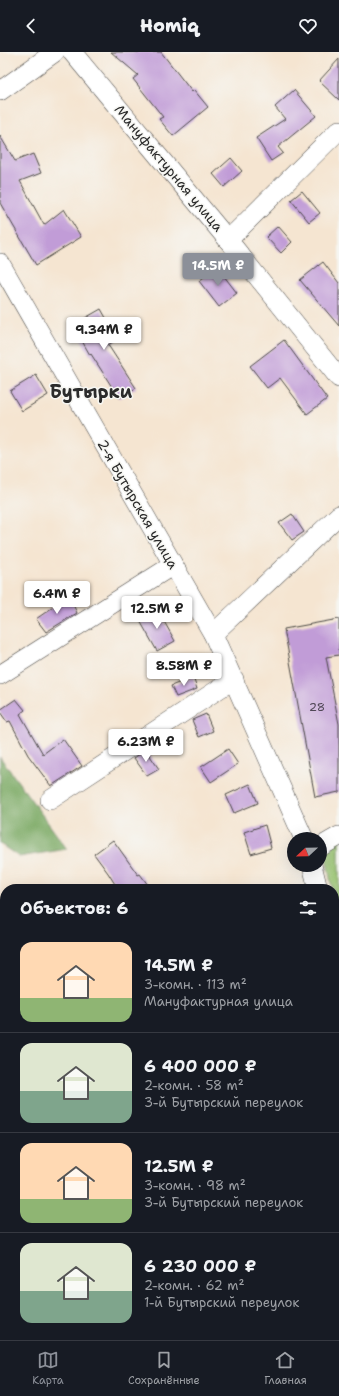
<!DOCTYPE html>
<html lang="ru">
<meta charset="utf-8">
<style>
body{margin:0;font-family:"Shantell Sans",sans-serif;background:#20242c;color:#f1f3f6;height:100vh;display:flex;flex-direction:column;font-size:15px;white-space:nowrap}
*{box-sizing:border-box;margin:0}
p{font-size:13px;color:#9ea1a6}
.icon{flex:none;width:22px;height:22px;fill:none;stroke:currentColor;stroke-width:2;stroke-linecap:round;stroke-linejoin:round}
.map{position:relative;flex:1;overflow:hidden}
.sheet{position:absolute;left:0px;top:832px;width:339px;height:456px;display:flex;flex-direction:column;background:#171b24;border-radius:16px 16px 0 0;box-shadow:0 4px 16px #0002}
.sheet>*{flex:none}
.needle{width:26px;rotate:248deg}
.controls{position:absolute;left:287px;top:780px;display:grid;gap:8px}
.controls a{display:grid;place-items:center;width:40px;height:40px;border-radius:50%;background:#171b24;box-shadow:0 4px 16px #0002;font-size:20px}
.price{position:absolute;translate:-50% -34px;padding:0 9px;border-radius:4px;background:#fff;color:#222;font-size:13px;line-height:26px;filter:drop-shadow(0 1px 2px #0008)}
.price::after{content:'';position:absolute;left:50%;top:24px;width:12px;height:9px;margin-left:-6px;background:inherit;clip-path:polygon(0 0,100% 0,50% 100%)}
.price.on{background:#8c9099;color:#fff}
ul{padding:0;list-style:none}
li{display:flex;align-items:center;gap:12px;height:100px;padding:0 20px}
li+li{border-top:1px solid #363941}
li span{display:grid;place-items:center;flex:none;width:112px;height:80px;border-radius:12px;color:#555}
li>.icon{margin-inline-start:auto}
span .icon{width:48px;height:48px;fill:#fffc;stroke-width:1}
li b{font-size:17px}
h2{display:flex;justify-content:space-between;align-items:center;height:48px;padding:0 20px;font-size:17px}
header{display:flex;justify-content:space-between;align-items:center;height:52px;padding:0 20px;background:#171b24;font-size:18px;font-weight:800}
.tab-bar{display:flex;justify-content:space-around;align-items:center;height:56px;border-top:1px solid #363941;background:#171b24;font-size:11px;color:#9ea1a6}
.tab-bar a{display:grid;justify-items:center;gap:2px}
.tab-bar .on{color:#8c9099}
.map>svg:first-child{display:block}
</style>
<header><svg class="icon" aria-label="back" viewBox="0 0 24 24"><path d="M15 5l-7 7 7 7"/></svg>Homiq<svg class="icon" aria-label="heart" viewBox="0 0 24 24"><path d="M12 20l-8-8c-3-5 5-10 8-4 3-6 11-1 8 4z"/></svg></header>
<div class="map">
<svg width="339" height="1288" viewBox="0 0 339 1288">
<rect width="100%" height="100%" fill="#f6f6f2"/>
<filter id="ink" filterUnits="userSpaceOnUse"><feTurbulence type="fractalNoise" baseFrequency=".025" numOctaves="2"/><feDisplacementMap in="SourceGraphic" scale="8" xChannelSelector="R" yChannelSelector="G"/><feConvolveMatrix kernelMatrix="1 2 1 2 8 2 1 2 1" color-interpolation-filters="sRGB"/></filter>
<filter id="wash" filterUnits="userSpaceOnUse"><feTurbulence type="fractalNoise" baseFrequency=".012" numOctaves="4" result="noise"/><feDisplacementMap in="SourceGraphic" scale="16" xChannelSelector="R" yChannelSelector="G"/><feGaussianBlur stdDeviation="0.9" result="paint"/><feColorMatrix in="noise" values="0 0 0 0 0 0 0 0 0 0 0 0 0 0 0 0 0 1.4 0 .05"/><feComposite in="paint" operator="in"/></filter>
<g filter="url(#wash)">
<rect width="100%" height="100%" fill="#f5e5d1"/>
<!-- green -->
<polygon fill="#97c26f" stroke="#61764d" points="339,784 339,870 334,845 334,837 332,837 324,794"/>
<!-- forest -->
<g fill="#79a862" stroke="#526a46">
<polygon points="0,705 67,797 19,805 0,792"/>
<polygon points="0,955 5,970 5,1084 0,1073"/>
<polygon points="45,1283 162,1283 182,1288 25,1288"/>
</g>
<g id="blocks">
<!-- building -->
<g fill="#c19cd7">
<polygon points="111,0 161,0 192,40 194,38 208,55 173,84 159,67 163,65 133,27 138,23"/>
<polygon points="339,7 339,48 319,29"/>
<polygon points="294,38 316,64 278,95 283,101 271,109 256,86 285,67 275,55"/>
<polygon points="0,84 15,109 33,102 41,121 20,129 44,173 64,157 81,185 36,213 0,151"/>
<polygon points="231,106 242,119 224,135 213,122"/>
<polygon points="302,139 320,161 309,170 291,148"/>
<polygon points="278,174 292,190 281,201 266,185"/>
<polygon points="323,210 339,231 339,274 300,228"/>
<polygon points="217,215 237,241 219,255 199,229"/>
<polygon points="101,257 118,287 108,293 136,336 119,346 91,302 90,303 73,273"/>
<polygon points="284,288 327,347 307,362 280,326 267,336 250,314"/>
<polygon points="36,323 48,343 22,359 10,339"/>
<polygon points="292,462 304,480 292,488 279,471"/>
<polygon points="69,544 77,561 46,580 36,567"/>
<polygon points="157,557 175,589 157,599 139,567"/>
<polygon points="339,567 339,603 326,605 339,672 339,740 315,745 284,577"/>
<polygon points="193,625 197,637 176,645 171,634"/>
<polygon points="16,647 25,658 20,662 43,702 63,687 82,714 51,734 28,703 10,669 7,670 0,660 0,658"/>
<polygon points="206,662 213,679 199,685 192,668"/>
<polygon points="228,697 238,712 211,730 201,715"/>
<polygon points="146,698 159,717 147,724 134,706"/>
<polygon points="250,732 258,751 234,761 226,743"/>
<polygon points="265,773 271,796 251,802 244,780"/>
<polygon points="113,788 138,823 140,822 151,837 118,837 108,821 94,802"/>
</g>
</g>
</g>
<g filter="url(#ink)">
<use href="#blocks" fill-opacity="0" stroke="#494744" stroke-width="1"/>
<g fill="none" stroke-linecap="round" stroke-linejoin="round">
<defs>
<g id="minor">
<polyline points="72,0 228,188 339,326"/>
<polyline points="0,39 55,0"/>
<polyline points="228,188 339,78"/>
<polyline points="0,211 213,582 304,787"/>
<polyline points="213,582 339,463"/>
<polyline points="0,623 173,513"/>
<polyline points="50,748 234,627"/>
<polyline points="320,795 339,784"/>
<polyline points="312,813 318,837"/>
<polyline points="334,908 339,928"/>
<polyline points="0,1112 5,1122"/>
<polyline points="334,1170 339,1169"/>
</g>
</defs>
<!-- minor casing -->
<use href="#minor" stroke="#494744" stroke-width="20"/>
<!-- minor -->
<use href="#minor" stroke="#fff" stroke-width="19"/>
</g>
</g>
<g text-anchor="middle" stroke-width="3" stroke-linejoin="round" paint-order="stroke">
<!-- number labels -->
<g font-size="12" fill="#504756">
<text x="317" y="659">28</text>
</g>
<!-- street labels -->
<g font-size="14" fill="#2b2b2b" stroke="#f6f6f2">
<text transform="translate(169 116) rotate(50)" y="5">Мануфактурная улица</text>
<text transform="translate(138 452) rotate(60)" y="5">2-я Бутырская улица</text>
</g>
<!-- district labels -->
<g font-size="18" font-weight="bold" fill="#2b2b2b" stroke="#f6f6f2">
<text x="91" y="346">Бутырки</text>
</g>
</g>
</svg>
<div class="controls">
<a><svg class="needle" viewBox="-14 -14 28 28"><path d="M0-13l5 13h-10z" fill="#e53935"/><path d="M0 13l5-13h-10z" fill="#9ea1a6"/></svg></a>
</div>
<b class="price on" style="left:218px;top:235px">14.5M ₽</b>
<b class="price" style="left:104px;top:299px">9.34M ₽</b>
<b class="price" style="left:57px;top:563px">6.4M ₽</b>
<b class="price" style="left:157px;top:578px">12.5M ₽</b>
<b class="price" style="left:184px;top:635px">8.58M ₽</b>
<b class="price" style="left:146px;top:711px">6.23M ₽</b>
<section class="sheet">
<h2>Объектов: 6<svg class="icon" aria-label="filters" viewBox="0 0 24 24"><path d="M4 7h16M4 17h16"/><circle cx="9" cy="7" r="2"/><circle cx="15" cy="17" r="2"/></svg></h2>
<ul>
<li><span style="background:linear-gradient(#ffd9b3 70%,#8fb573 0)"><svg class="icon" aria-label="home" viewBox="0 0 24 24"><path d="M3 11l9-7 9 7M6 9v11h12V9"/></svg></span><div><b>14.5M ₽</b><p>3-комн. · 113 m²</p><p>Мануфактурная улица</p></div></li>
<li><span style="background:linear-gradient(#dfe7d0 60%,#7fa58c 0)"><svg class="icon" aria-label="home" viewBox="0 0 24 24"><path d="M3 11l9-7 9 7M6 9v11h12V9"/></svg></span><div><b>6 400 000 ₽</b><p>2-комн. · 58 m²</p><p>3-й Бутырский переулок</p></div></li>
<li><span style="background:linear-gradient(#ffd9b3 70%,#8fb573 0)"><svg class="icon" aria-label="home" viewBox="0 0 24 24"><path d="M3 11l9-7 9 7M6 9v11h12V9"/></svg></span><div><b>12.5M ₽</b><p>3-комн. · 98 m²</p><p>3-й Бутырский переулок</p></div></li>
<li><span style="background:linear-gradient(#dfe7d0 60%,#7fa58c 0)"><svg class="icon" aria-label="home" viewBox="0 0 24 24"><path d="M3 11l9-7 9 7M6 9v11h12V9"/></svg></span><div><b>6 230 000 ₽</b><p>2-комн. · 62 m²</p><p>1-й Бутырский переулок</p></div></li>
</ul>
</section>
</div>
<nav class="tab-bar">
<a class="on"><svg class="icon" aria-label="map" viewBox="0 0 24 24"><path d="M3 6l6-2 6 2 6-2v14l-6 2-6-2-6 2zM9 4v14M15 6v14"/></svg>Карта</a>
<a><svg class="icon" aria-label="saved" viewBox="0 0 24 24"><path d="M7 4h10v16l-5-4-5 4z"/></svg>Сохранённые</a>
<a><svg class="icon" aria-label="home" viewBox="0 0 24 24"><path d="M3 11l9-7 9 7M6 9v11h12V9"/></svg>Главная</a>
</nav>
